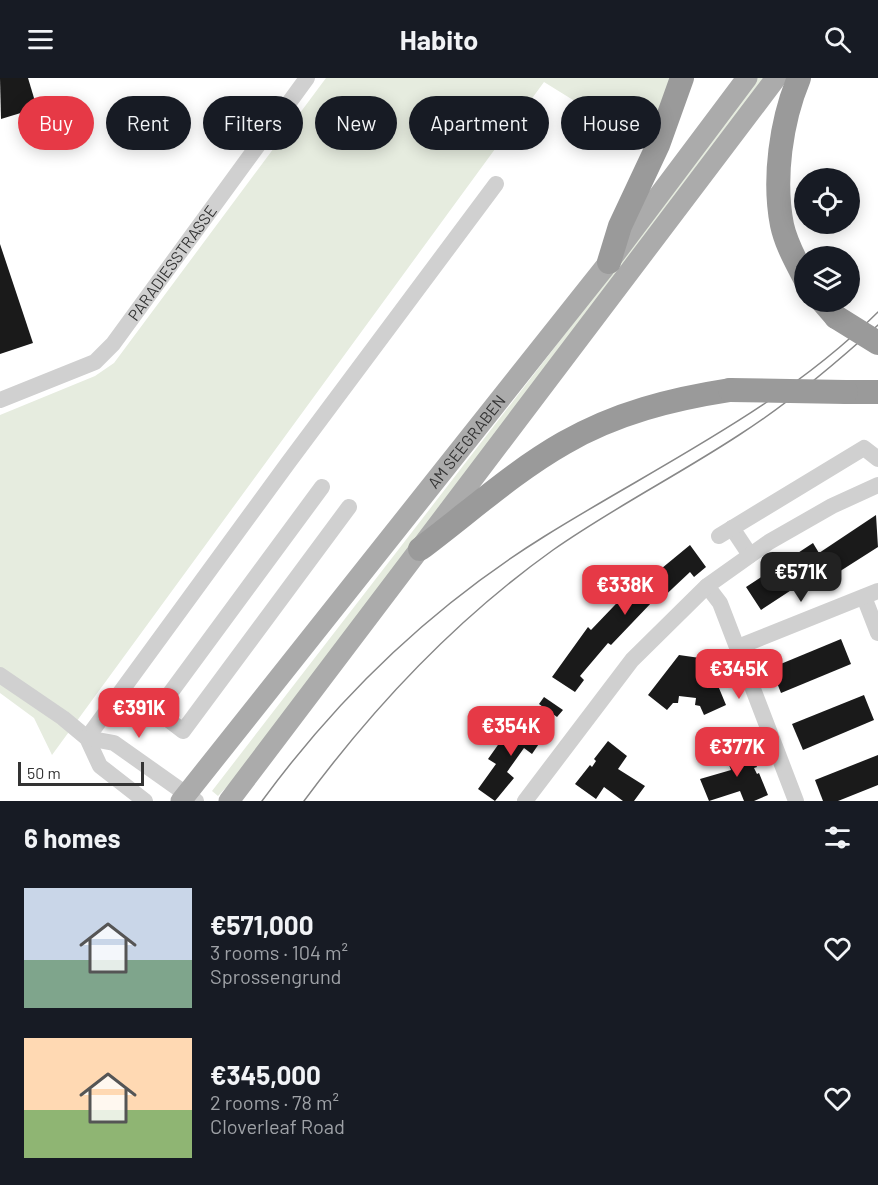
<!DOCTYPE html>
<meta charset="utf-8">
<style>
body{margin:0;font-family:Barlow,sans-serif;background:#20242c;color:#f1f3f6;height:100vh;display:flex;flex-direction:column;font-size:22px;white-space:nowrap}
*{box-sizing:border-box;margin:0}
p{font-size:20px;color:#9ea1a6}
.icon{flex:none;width:33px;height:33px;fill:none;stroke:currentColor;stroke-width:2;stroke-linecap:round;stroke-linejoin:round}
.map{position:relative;height:723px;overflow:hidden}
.panel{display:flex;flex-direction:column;background:#171b24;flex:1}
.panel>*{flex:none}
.hud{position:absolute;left:18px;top:18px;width:843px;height:54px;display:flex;gap:12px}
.fabs{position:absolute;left:794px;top:90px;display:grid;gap:12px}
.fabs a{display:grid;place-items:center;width:66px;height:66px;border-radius:50%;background:#171b24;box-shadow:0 3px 15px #0003;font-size:30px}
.scale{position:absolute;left:18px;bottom:15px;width:126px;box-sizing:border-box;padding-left:6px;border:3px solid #333;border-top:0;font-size:16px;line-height:21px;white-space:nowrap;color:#333;-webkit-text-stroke:4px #fff;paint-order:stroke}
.price{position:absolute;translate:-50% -51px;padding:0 14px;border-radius:12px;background:#e63946;color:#fff;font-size:20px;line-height:39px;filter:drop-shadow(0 2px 3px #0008)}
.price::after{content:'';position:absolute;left:50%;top:36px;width:18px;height:14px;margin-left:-9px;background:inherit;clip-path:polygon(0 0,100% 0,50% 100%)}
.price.active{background:#222;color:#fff}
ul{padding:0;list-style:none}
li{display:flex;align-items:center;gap:18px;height:150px;padding:0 24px}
li span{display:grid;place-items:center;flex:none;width:168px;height:120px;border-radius:0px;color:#555}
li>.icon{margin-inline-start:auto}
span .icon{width:72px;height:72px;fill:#fffc;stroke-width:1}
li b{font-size:26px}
h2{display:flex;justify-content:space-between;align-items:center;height:72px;padding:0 24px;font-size:26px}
.tag{padding:0 21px;border-radius:27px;background:#171b24;box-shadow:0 3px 15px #0003;font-size:21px;line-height:54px}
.tag.active{background:#e63946;color:#fff}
header{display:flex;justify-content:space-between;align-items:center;height:78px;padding:0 24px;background:#171b24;font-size:27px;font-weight:700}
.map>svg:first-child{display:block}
</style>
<header><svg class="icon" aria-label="menu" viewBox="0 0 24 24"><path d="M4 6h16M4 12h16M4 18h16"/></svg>Habito<svg class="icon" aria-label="search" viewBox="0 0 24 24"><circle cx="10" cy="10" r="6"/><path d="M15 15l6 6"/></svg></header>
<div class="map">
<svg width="878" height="723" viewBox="0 0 878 723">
<rect width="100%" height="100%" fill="#fff"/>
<!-- green -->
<g fill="#e6ecdf">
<polygon points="326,0 674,0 661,35 644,66 544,4 52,677 34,640 0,615 0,337 95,298 114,285"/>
<polygon points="756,0 765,0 234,701 218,718 212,713 585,230"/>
</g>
<!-- building -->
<g fill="#1a1a1a">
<polygon points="0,0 28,0 37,30 1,41"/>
<polygon points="0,166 33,265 0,276"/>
<polygon points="876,437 878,469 834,497 828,488 761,532 746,509 813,465 819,475"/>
<polygon points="690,467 706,489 694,499 690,494 656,526 653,523 611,567 608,565 580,598 584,602 575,614 552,599 588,549 591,552 635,506 639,509"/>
<polygon points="841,561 851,586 781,615 771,590"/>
<polygon points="679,577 707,581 726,627 704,637 700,628 695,627 696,620 679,618 678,625 673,625 667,632 648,617"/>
<polygon points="864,617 874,642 803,672 792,646"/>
<polygon points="544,619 563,632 557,639 539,626"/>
<polygon points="530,638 549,651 532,676 524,670 507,694 514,700 495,723 478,711 496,686 488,681 505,657 513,663"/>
<polygon points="608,663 627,678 618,691 645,708 634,723 623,723 604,709 596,721 575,706 590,687 592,689 596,683 594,681"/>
<polygon points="749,667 757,689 754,690 757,696 759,695 768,717 754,723 744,723 740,713 709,723 700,701 731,692 725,677"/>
<polygon points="878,677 878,707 838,723 823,723 815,702"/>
</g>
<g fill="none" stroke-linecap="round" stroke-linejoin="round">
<!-- minor -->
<g stroke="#d0d0d0" stroke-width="16">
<path id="s1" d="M0,322L95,284L113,266L307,0"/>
<polyline points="322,409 157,633 183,653 349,429"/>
<polyline points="732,450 750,477"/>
<polyline points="719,458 864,370 878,381"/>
<polyline points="707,508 720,525 796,723"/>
<polyline points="864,519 878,555"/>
<polyline points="738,569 878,513"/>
<polyline points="0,597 63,640 87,660 100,688 145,723"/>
<polyline points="87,660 288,385 496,106"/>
<polyline points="87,660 114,665 196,723"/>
<polyline points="525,723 632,582 707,508 769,464 832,428 878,407"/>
</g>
<!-- major -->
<g stroke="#ababab" stroke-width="21">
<path id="s2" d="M181,723L609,184L747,0"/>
<polyline points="229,723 776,0"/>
</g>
<!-- highway -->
<g stroke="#9a9a9a" stroke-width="24">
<path d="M799,0C781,43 773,101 782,147C786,166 796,183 804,199"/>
<polyline points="609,184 620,148 658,67 682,0"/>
<polyline points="823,224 836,239"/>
<polyline points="846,314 878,314"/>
<path d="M420,471C467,436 513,394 564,365C616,335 672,321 730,312"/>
</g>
<!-- tram -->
<g stroke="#888" stroke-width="1.5">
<path d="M262,723C339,618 434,527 545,458C659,387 782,330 878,234"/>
<path d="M304,723C375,627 455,542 553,472C613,430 678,397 739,357C789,325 834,287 878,247"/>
</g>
<!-- highway-bridge -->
<g stroke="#9a9a9a" stroke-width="24">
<polyline points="836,239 878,265"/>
<polyline points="730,312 846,314"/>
</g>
</g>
<g text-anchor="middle" stroke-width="6" stroke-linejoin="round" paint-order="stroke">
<!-- street labels -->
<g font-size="16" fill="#333" stroke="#fff">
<text dy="6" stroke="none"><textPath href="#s1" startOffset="228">PARADIESSTRASSE</textPath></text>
<text dy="6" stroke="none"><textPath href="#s2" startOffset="459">AM SEEGRABEN</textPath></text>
</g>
</g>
</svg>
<div class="fabs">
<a><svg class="icon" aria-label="locate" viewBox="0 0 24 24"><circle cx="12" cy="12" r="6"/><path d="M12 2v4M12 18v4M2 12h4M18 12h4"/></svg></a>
<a><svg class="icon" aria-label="layers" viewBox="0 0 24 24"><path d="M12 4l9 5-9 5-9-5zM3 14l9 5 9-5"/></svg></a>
</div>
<div class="scale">50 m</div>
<b class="price active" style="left:801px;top:525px">€571K</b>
<b class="price" style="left:625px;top:538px">€338K</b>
<b class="price" style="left:739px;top:622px">€345K</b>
<b class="price" style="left:139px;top:661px">€391K</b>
<b class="price" style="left:511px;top:679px">€354K</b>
<b class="price" style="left:737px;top:700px">€377K</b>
<div class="hud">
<a class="tag active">Buy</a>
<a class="tag">Rent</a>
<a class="tag">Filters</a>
<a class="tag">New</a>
<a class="tag">Apartment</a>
<a class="tag">House</a>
</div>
</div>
<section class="panel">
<h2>6 homes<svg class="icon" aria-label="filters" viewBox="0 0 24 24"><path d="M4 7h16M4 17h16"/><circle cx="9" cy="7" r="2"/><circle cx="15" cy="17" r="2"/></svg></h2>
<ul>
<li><span style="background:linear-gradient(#c9d6e8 60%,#7fa58c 0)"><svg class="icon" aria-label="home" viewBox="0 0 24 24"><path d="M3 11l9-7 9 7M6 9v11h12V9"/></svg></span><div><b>€571,000</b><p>3 rooms · 104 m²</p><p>Sprossengrund</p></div><svg class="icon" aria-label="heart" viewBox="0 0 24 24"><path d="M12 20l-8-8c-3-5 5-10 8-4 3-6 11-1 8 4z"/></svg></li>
<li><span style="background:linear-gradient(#ffd9b3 60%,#8fb573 0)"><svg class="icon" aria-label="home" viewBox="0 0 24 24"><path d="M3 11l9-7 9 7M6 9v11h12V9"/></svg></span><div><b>€345,000</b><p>2 rooms · 78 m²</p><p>Cloverleaf Road</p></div><svg class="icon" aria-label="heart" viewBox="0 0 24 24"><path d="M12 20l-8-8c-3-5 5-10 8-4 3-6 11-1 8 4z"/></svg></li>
</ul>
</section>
